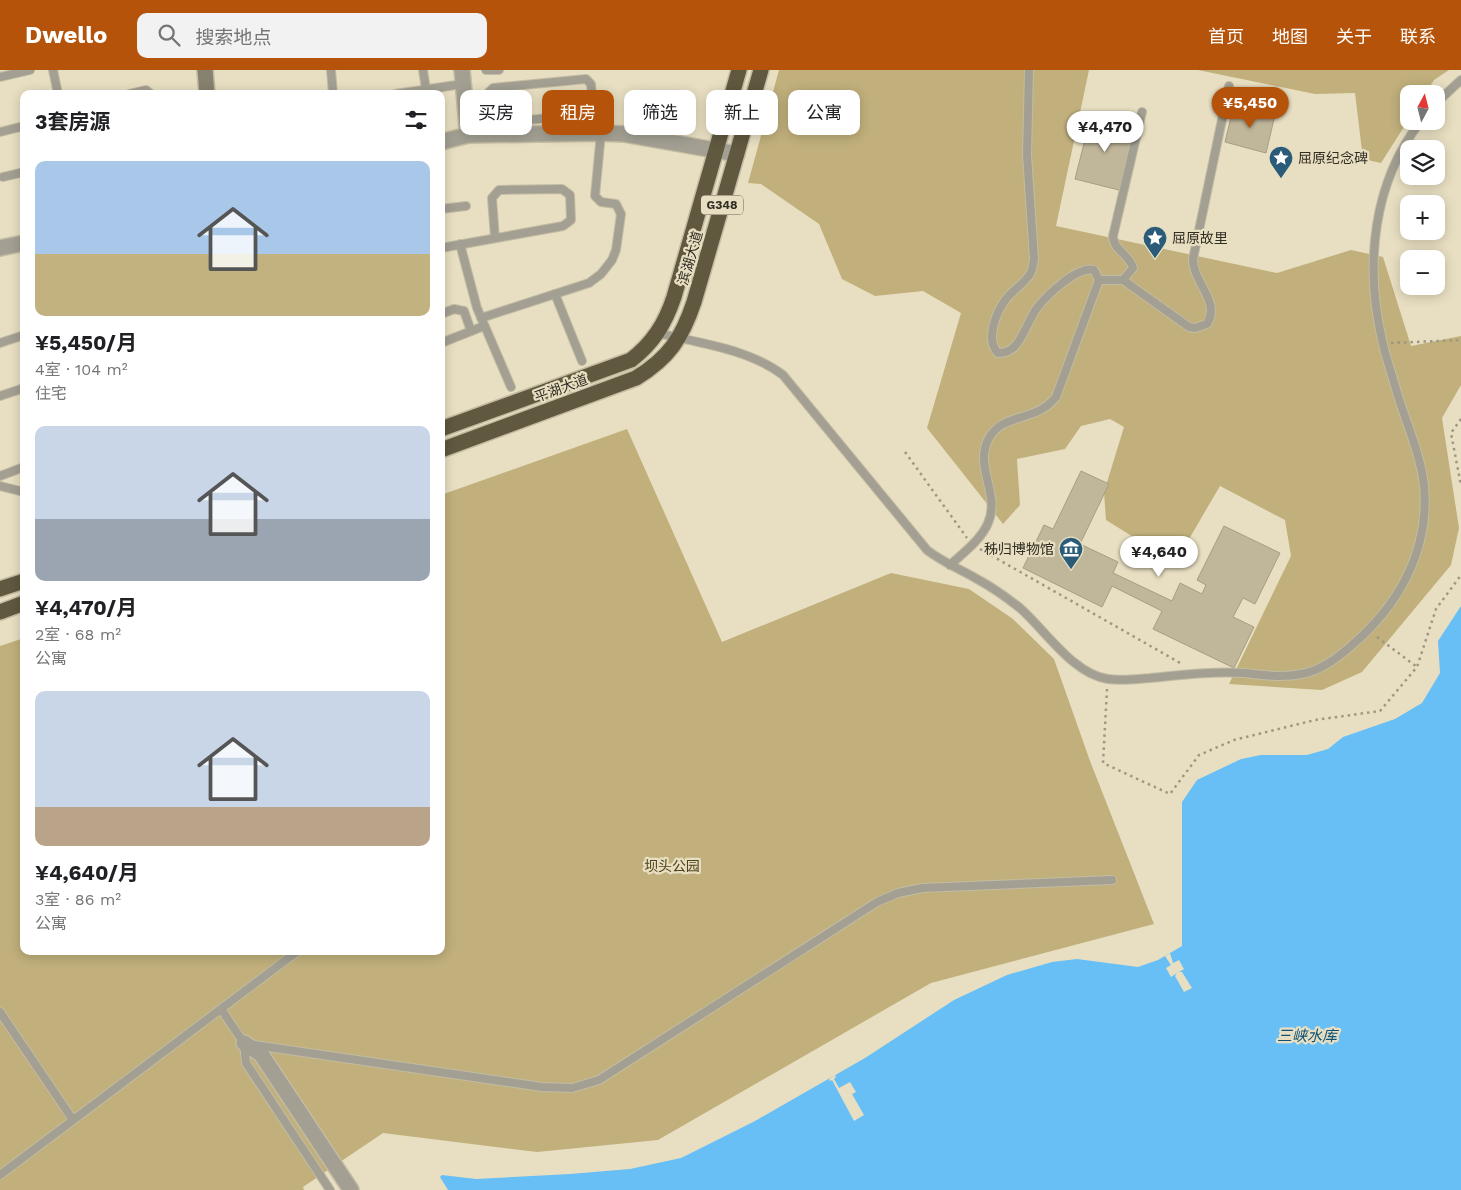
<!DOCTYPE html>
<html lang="zh">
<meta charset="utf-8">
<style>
body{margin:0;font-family:"Work Sans","Noto Sans SC",sans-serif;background:#f2f2f2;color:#202124;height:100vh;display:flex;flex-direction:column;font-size:19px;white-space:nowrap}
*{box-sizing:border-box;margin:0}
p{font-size:16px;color:#757577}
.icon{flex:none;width:28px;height:28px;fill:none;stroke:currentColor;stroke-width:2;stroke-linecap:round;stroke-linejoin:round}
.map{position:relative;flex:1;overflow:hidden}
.side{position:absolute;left:20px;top:20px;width:425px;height:865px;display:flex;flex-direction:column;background:#fff;border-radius:10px;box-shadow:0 2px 12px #0003}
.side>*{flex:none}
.guide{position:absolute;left:460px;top:20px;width:475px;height:45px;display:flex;gap:10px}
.needle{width:32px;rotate:7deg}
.controls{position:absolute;left:1400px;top:15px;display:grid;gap:10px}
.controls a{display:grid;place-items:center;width:45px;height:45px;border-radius:10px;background:#fff;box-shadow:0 2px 12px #0003;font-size:25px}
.price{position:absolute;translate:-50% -42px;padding:0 11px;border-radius:18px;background:#fff;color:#222;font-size:16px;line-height:32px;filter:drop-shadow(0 1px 2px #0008)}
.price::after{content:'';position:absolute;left:50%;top:30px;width:15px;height:11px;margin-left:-8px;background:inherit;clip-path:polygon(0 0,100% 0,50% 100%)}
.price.active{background:#b45309;color:#fff}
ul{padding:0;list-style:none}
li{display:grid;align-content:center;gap:10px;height:265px;padding:0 15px}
li span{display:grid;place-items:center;height:155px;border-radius:10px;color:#555}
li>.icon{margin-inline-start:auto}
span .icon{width:90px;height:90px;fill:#fffc;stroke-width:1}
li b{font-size:21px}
h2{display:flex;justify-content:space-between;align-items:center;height:60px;padding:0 15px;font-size:21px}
.tag{padding:0 18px;border-radius:10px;background:#fff;box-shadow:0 2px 12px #0003;font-size:18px;line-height:45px}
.tag.active{background:#b45309;color:#fff}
header{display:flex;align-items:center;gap:30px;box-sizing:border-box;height:70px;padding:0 25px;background:#b45309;color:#fff}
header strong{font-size:24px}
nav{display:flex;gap:28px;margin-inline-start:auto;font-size:18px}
.search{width:350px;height:45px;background:#f2f2f2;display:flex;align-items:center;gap:12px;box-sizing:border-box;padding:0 18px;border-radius:10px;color:#757577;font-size:19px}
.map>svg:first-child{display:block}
</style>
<header>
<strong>Dwello</strong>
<div class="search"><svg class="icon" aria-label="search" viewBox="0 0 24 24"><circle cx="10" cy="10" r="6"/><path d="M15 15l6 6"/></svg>搜索地点</div>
<nav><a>首页</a><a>地图</a><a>关于</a><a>联系</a></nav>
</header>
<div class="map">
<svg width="1461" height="1120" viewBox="0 0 1461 1120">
<rect width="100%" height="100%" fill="#e8dfc2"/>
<!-- green -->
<g fill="#c1b07c">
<polygon points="779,0 1089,0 1056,156 1277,203 1351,180 1383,187 1411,276 1461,266 1461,315 1442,348 1459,458 1451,495 1362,602 1322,620 1229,614 1291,486 1285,450 1220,416 1175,493 1106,450 1104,422 1124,357 1110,349 1081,356 1065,379 1017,389 1020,435 1003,454 927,358 961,243 923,221 875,226 842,209 819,154 761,114 748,113"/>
<polygon points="1198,0 1449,0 1434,10 1425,24 1409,24 1409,49 1381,93 1363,89 1355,23 1315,24"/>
<polygon points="627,359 722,572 891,503 969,519 1013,549 1054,589 1090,691 1154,854 931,913 658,1070 537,1082 383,1063 303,1117 304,1120 0,1120 0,576 24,568 24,881 441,881 441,425"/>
</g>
<!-- water -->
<polygon fill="#67bff5" points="1461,536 1461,1120 448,1120 440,1107 442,1105 476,1109 570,1104 630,1099 681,1088 755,1051 865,988 954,930 1007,905 1052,892 1077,889 1138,897 1158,890 1182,876 1182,732 1197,710 1241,689 1261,685 1307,685 1328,679 1343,667 1395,649 1422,633 1440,603 1438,571"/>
<!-- pier -->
<g fill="#e8dfc2">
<polygon points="1170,883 1173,893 1179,890 1184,899 1179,902 1182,902 1192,918 1184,922 1175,906 1177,903 1171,907 1166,898 1171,895 1165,886"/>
<polygon points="835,1005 836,1007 834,1009 839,1018 850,1012 856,1022 852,1024 864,1045 854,1051 832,1010 830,1011 829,1009"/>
</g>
<!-- building -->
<g fill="#c0b79b" stroke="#a69d82">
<polygon points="1234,35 1275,45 1266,83 1225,72"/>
<polygon points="1091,46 1135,57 1119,120 1075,109"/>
<polygon points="1081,401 1109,414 1080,474 1118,492 1113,503 1172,531 1180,513 1202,524 1206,515 1197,510 1224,456 1280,483 1255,534 1243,528 1233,547 1254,557 1234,598 1153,559 1162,541 1112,516 1102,537 1023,498 1044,455 1053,459"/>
</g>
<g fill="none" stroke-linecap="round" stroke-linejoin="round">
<defs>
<g id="lane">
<polyline points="53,0 58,24"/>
<polyline points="331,0 333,24"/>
<polyline points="423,0 426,19"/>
<polyline points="486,0 499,0"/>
<polyline points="0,7 30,0"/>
<polyline points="129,24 146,20 151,24"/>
<polyline points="395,24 463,14"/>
<polyline points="1436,33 1461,10"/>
<polyline points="467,56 589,44 593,39 591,14 586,9 493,18 488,23 491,54"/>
<polyline points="0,62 24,56"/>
<polyline points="3,107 24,102"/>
<polyline points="441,139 466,136"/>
<polyline points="460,174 477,238 511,317"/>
<polyline points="441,178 563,156 571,150 570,125 562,119 499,120 492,128 495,168"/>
<path d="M1099,210H1123L1189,257L1195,258L1207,254C1221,231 1193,213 1193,189L1229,16"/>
<path d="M1123,210L1133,198C1130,185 1113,180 1113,166L1142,42"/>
<polyline points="555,224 582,291"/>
<polyline points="441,244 454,239 464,241 471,261"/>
<polyline points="481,248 589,213 601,204 612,190 616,180 621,144 616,134 601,132 595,126 601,63"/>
<path d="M658,263C699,273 749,279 783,305L927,480C942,492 960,499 977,509C992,517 1006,527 1020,538C1045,560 1074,605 1108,609C1122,611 1136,609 1150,608C1181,605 1212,601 1244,603C1263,605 1282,608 1301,604C1320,601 1336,589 1351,576C1398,536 1430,481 1424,416C1421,386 1407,355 1398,326C1393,307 1386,289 1382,270C1365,196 1372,113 1421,51"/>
<polyline points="0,273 24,265"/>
<polyline points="441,273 484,256"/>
<polyline points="0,326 24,318"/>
<polyline points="0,406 24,397"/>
<polyline points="0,416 24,422"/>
<path d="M950,495C963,483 981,470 988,453C1001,424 973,396 989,368C1004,342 1035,353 1056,327L1099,210L1094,200C1077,196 1047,225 1037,238C1028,250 1024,268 1013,278C1008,282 1004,283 998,283C985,270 996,242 1006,229C1013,220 1024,214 1030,204C1033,200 1033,194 1034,189L1027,85L1029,0"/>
<polyline points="221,939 244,973 246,993 330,1120"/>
<polyline points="0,942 73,1050"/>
<polyline points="254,975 542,1017 572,1018 599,1010 877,832 898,823 922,818 1112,810"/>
<polyline points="0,1105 298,881"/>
</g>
<g id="street">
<polyline points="462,0 468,65"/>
<polyline points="441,72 468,65 601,63 624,64 737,84"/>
<polyline points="0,178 24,173"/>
<polyline points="244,973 261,984 351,1120"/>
</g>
<polyline id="secondary" points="205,0 207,24"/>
<g id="highway">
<path d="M441,359L631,290C653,273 665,254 674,227L739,0"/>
<path d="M441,380L636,308C669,288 682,268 694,232L761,0"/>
<polyline points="0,519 24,511"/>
<polyline points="0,542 24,533"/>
</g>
</defs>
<!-- lane casing -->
<use href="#lane" stroke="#c3bca2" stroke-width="10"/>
<!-- street casing -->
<use href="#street" stroke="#c3bca2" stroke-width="18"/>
<!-- secondary casing -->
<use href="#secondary" stroke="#c3bca2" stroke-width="18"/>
<!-- highway casing -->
<use href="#highway" stroke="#c3bca2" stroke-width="18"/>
<!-- path -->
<g stroke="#9e9782" stroke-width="2.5" stroke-dasharray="2.5 4" stroke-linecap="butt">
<polyline points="1391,273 1461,270"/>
<polyline points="1461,349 1451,363 1461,416"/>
<polyline points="905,382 967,468"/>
<polyline points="980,479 1182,594"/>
<polyline points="1377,567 1417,597"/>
<polyline points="1107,619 1103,693 1170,724 1199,685 1234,670 1315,650 1380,641 1417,597 1436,539 1461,505"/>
</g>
<!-- lane -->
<use href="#lane" stroke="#a3a093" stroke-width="8"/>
<!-- street -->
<use href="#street" stroke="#a3a093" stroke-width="15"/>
<!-- secondary -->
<use href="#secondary" stroke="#87816f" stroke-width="15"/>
<!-- highway -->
<use href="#highway" stroke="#60583f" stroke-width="15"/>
</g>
<!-- icons -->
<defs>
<symbol id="sight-pin" viewBox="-11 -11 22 30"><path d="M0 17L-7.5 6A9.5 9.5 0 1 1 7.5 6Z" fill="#2a5b79" stroke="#e8dfc2"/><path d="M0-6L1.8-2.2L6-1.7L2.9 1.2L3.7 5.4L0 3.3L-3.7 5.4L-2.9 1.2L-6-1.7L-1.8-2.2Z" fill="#fff"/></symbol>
<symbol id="museum-pin" viewBox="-11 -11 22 30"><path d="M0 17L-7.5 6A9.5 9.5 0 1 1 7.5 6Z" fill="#2a5b79" stroke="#e8dfc2"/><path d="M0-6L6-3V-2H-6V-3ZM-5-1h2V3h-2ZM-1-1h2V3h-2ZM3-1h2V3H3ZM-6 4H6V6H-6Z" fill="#fff"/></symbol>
</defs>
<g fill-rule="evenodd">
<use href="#sight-pin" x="1267" y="74" width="28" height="38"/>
<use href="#sight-pin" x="1141" y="154" width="28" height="38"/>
<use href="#museum-pin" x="1057" y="465" width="28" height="38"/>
</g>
<g text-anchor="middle" stroke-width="4.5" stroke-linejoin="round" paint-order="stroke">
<!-- shield labels -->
<rect fill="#e8dfc2" stroke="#686353" stroke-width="1" x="701" y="125.5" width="42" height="19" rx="4"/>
<g font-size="12" font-weight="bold" fill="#312e23">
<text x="722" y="139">G348</text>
</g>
<!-- poi labels -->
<g font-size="14" fill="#312e23" stroke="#e8dfc2" text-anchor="start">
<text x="1298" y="93">屈原纪念碑</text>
<text x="1172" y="173">屈原故里</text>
<text x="1054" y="484" text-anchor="end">秭归博物馆</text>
</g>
<!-- street labels -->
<g font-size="14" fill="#312e23" stroke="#e8dfc2">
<text transform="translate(690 188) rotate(-74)" y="5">滨湖大道</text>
<text transform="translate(561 318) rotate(-20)" y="5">平湖大道</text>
</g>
<!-- park labels -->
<g font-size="14" fill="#4f431c" stroke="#e8dfc2">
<text x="672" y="801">坝头公园</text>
</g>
<!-- water labels -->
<g font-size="15" font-style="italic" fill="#0d5377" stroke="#e8dfc2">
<text x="1307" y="971">三峡水库</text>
</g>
</g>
</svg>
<div class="controls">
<a><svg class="needle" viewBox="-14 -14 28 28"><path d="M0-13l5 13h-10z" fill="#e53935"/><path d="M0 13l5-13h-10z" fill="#757577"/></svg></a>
<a><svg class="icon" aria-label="layers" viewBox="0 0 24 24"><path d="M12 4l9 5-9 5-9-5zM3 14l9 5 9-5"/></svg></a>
<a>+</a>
<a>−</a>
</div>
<b class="price active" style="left:1250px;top:59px">¥5,450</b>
<b class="price" style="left:1105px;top:83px">¥4,470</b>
<b class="price" style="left:1159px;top:508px">¥4,640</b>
<div class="guide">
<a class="tag">买房</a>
<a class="tag active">租房</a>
<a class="tag">筛选</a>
<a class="tag">新上</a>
<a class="tag">公寓</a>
</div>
<section class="side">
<h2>3套房源<svg class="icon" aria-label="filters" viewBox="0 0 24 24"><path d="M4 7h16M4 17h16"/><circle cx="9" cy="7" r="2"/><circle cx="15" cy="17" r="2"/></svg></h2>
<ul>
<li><span style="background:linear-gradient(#a9c7e8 60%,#c2b280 0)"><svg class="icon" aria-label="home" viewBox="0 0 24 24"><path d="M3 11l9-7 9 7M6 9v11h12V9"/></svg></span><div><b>¥5,450/月</b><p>4室 · 104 m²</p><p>住宅</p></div></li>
<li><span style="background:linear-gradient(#c9d6e8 60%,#9aa5b1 0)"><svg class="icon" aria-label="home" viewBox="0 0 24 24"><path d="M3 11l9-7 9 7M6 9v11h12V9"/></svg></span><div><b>¥4,470/月</b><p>2室 · 68 m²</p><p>公寓</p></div></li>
<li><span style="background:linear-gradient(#c9d6e8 75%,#b9a48a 0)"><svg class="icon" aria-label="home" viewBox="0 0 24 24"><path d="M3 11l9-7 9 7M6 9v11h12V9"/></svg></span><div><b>¥4,640/月</b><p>3室 · 86 m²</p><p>公寓</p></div></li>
</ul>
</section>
</div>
